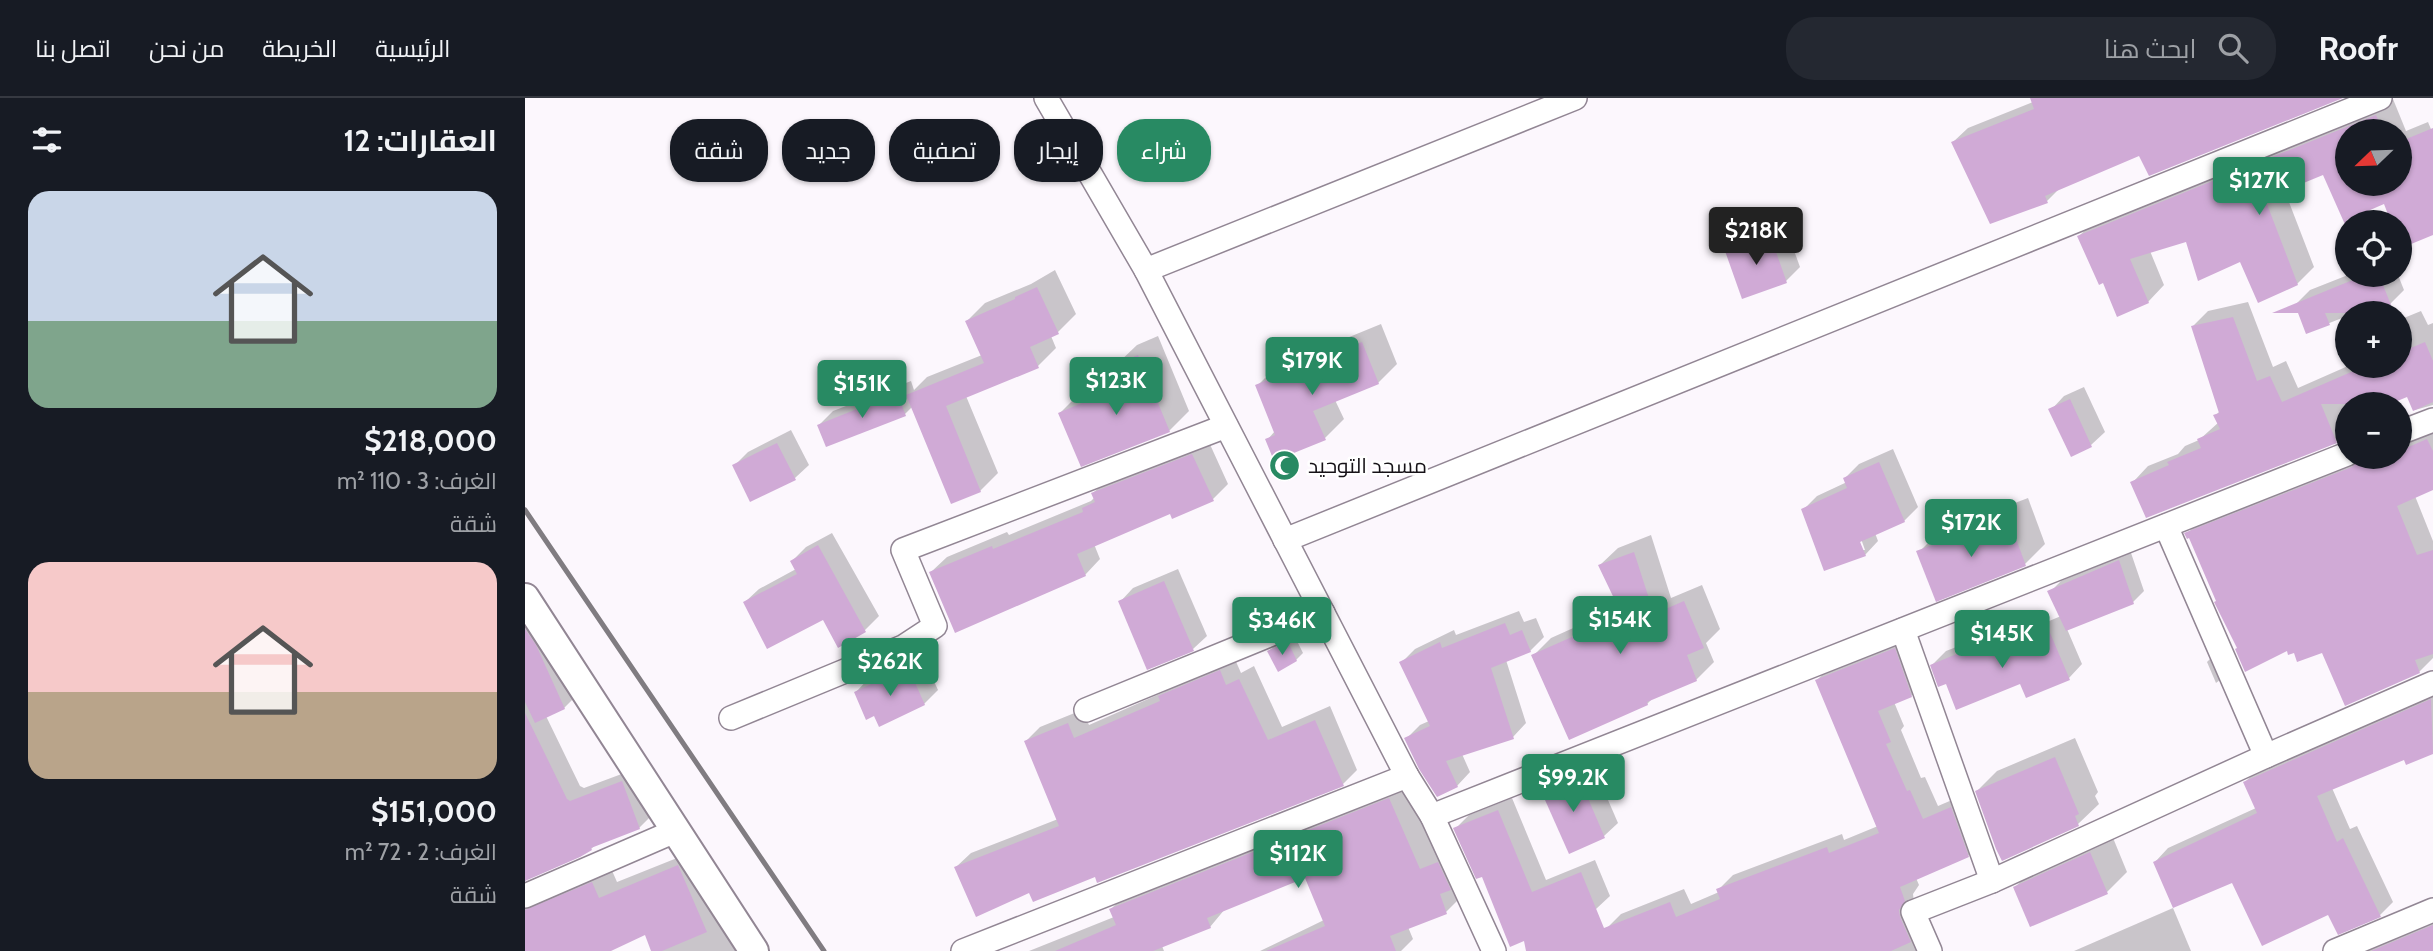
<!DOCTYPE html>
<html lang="ar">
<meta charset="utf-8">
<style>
body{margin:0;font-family:Cabin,Cairo,sans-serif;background:#242831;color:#f1f3f6;direction:rtl;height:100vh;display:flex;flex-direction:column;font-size:26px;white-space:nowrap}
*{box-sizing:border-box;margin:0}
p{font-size:23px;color:#9ea1a6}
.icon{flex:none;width:38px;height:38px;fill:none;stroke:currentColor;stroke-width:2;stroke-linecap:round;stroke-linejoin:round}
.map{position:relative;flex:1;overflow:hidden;direction:ltr}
.side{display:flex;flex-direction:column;background:#171b24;width:525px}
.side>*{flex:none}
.banner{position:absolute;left:21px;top:21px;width:665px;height:63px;direction:rtl;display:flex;gap:14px}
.needle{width:46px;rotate:247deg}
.controls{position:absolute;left:1810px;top:21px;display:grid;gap:14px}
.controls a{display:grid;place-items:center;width:77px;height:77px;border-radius:50%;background:#171b24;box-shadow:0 2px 5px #0004;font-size:35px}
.price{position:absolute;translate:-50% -60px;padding:0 16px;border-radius:7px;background:#288a63;color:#fff;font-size:23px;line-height:46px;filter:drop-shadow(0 2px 4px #0008)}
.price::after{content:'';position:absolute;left:50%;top:42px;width:21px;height:16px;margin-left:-10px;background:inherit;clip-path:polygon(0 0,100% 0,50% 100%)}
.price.selected{background:#222;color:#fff}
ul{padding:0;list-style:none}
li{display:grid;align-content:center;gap:14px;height:371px;padding:0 28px}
li span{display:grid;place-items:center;height:217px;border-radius:21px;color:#555}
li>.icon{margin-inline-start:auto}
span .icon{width:126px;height:126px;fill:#fffc;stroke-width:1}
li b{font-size:30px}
h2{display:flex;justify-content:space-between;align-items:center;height:84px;padding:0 28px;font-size:30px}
.pill{padding:0 24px;border-radius:28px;background:#171b24;box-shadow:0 2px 5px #0004;font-size:24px;line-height:63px}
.pill.selected{background:#288a63;color:#fff}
header{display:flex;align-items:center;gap:42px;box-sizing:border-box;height:98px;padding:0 35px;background:#171b24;border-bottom:2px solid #363941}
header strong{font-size:33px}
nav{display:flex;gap:38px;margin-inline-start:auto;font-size:24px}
.search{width:490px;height:63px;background:#242831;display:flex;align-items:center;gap:18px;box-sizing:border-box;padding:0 24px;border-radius:28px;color:#9ea1a6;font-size:26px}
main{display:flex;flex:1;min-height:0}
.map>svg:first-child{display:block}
</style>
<header>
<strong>Roofr</strong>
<div class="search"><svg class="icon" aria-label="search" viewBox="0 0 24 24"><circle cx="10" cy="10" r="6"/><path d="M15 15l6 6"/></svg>ابحث هنا</div>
<nav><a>الرئيسية</a><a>الخريطة</a><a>من نحن</a><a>اتصل بنا</a></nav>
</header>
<main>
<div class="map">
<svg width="1908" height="853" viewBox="0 0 1908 853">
<rect width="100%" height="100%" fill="#fcf7fd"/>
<!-- shadow -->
<g fill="#0003" fill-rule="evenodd">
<polygon points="1507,0 1813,0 1615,56 1535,90 1522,103 1428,44 1443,30 1508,4"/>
<path d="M1868,1L1881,33L1903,24L1908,36V135L1868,124L1859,103L1819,121L1799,75L1759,91L1789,169L1772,186L1662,142L1625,153L1639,187L1623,204L1579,182L1554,138L1571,122ZM1822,33H1874V86H1822Z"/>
<polygon points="1259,125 1275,169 1261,183 1202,154 1216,140"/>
<polygon points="530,172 551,216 533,234 526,238 531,250 513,268 441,298 473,375 455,393 388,308 380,316 294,327 308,313 386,283 389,292 402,279 457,257 442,223 460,205 506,186"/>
<polygon points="1823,177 1873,177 1879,192 1865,206 1843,215 1841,211 1830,215 1822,215 1822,218 1782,234 1771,206 1785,192"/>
<polygon points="1723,204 1748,269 1761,263 1773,290 1823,268 1874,268 1874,222 1896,213 1903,227 1908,225 1908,307 1890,312 1883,297 1860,306 1822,306 1822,342 1817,341 1622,418 1608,384 1623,368 1653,356 1660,348 1674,342 1694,324 1691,317 1695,313 1668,228 1683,213"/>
<polygon points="856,226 872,266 853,285 810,302 819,321 800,340 742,342 750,333 732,288 751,269"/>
<polygon points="633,238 664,313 644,333 535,315 555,295 596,278 591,267 612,247"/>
<polygon points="1559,289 1580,334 1566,347 1526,312 1539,298"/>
<polygon points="1908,330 1908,390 1890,398 1908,443 1908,560 1894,574 1798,553 1714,550 1664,438 1662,436 1677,420 1832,359 1874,359 1874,346"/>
<polygon points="266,332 284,367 270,380 209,368 223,354"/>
<polygon points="683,342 703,386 688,401 646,414 569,446 575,461 560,477 406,474 422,459 482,434 484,437 566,403 570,399 568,395 584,380"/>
<path d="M1368,351L1393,409L1379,423L1350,435L1353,443L1340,457L1278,412L1292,398L1322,384L1320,380L1334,366ZM1334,435L1340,452H1336Z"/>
<polygon points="1503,400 1520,446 1500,466 1394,454 1414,434"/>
<polygon points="307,435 354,518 340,532 314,547 298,520 220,504 234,491 271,471 267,463 281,449"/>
<polygon points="1126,437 1146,500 1177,487 1195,531 1181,545 1189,564 1171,582 1129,599 1122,606 1009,557 1026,540 1095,509 1075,467 1093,450"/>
<polygon points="1605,452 1619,493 1608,504 1542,531 1557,566 1544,580 1496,584 1422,584 1407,567 1421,553 1475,532 1479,542 1536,518 1525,494 1536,483"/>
<polygon points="653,471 682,538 668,551 595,504 608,490"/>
<polygon points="994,513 999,524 1011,520 1019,539 1005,553 981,562 1001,625 988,639 937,656 945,674 932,688 881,641 895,627 904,623 876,565 890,551 929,532 931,537"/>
<polygon points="0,525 52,597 39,610 21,618 55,688 59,690 110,671 128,716 114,730 71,746 66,751 0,725"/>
<polygon points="1384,537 1401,583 1386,598 1369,604 1379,628 1376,632 1396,680 1400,679 1413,708 1441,696 1457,743 1443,758 1391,780 1394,787 1388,796 1389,804 1410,853 1091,853 1082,830 1096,816 1159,791 1166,806 1194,794 1193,792 1208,777 1317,736 1319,742 1353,728 1292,582 1306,568"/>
<polygon points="770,539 778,555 771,562 753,571 744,553 750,547"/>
<polygon points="397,557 413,592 399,606 350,616 331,594 344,580"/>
<polygon points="1688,558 1700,578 1691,585 1682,564"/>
<polygon points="709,559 716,575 729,568 757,629 805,608 832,672 818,686 571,777 505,793 431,769 446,755 533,721 501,643 515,629 557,612 564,627 639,594 649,584"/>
<polygon points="1908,594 1908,654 1882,665 1880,660 1807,690 1825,731 1832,728 1868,804 1855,817 1804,815 1708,783 1630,764 1643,750 1731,710 1720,684 1733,671"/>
<polygon points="1550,640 1573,694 1570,698 1574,706 1553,726 1478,760 1452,693 1472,673"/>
<polygon points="1067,665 1093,725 1079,738 1045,754 1018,694 1032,680"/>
<polygon points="880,686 911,756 929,749 937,798 921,814 883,829 888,841 876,853 735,853 799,822 781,778 700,811 685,829 637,848 639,853 504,853 589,819 586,811 602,795"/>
<polygon points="987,700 1021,782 1070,762 1085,798 1071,811 986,846 958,777 930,731 944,717"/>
<polygon points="1586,735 1602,774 1582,794 1490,789 1511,769"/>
<polygon points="172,752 216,853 128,853 121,835 82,853 0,853 0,795 85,768 92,784"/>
<polygon points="1648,810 1666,853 1549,853"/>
<polygon points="1908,816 1908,853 1825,853"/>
</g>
<!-- building -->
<g fill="#d0aad6">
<polygon points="1505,0 1818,0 1624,78 1614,58 1520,98 1523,105 1465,126 1426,44 1509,11"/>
<polygon points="1851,17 1858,33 1822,33 1822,86 1874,86 1874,44 1908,30 1908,137 1874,151 1874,124 1866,124 1859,106 1822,122 1822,131 1798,77 1740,101 1773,187 1733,205 1715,164 1673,183 1661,144 1605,161 1624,205 1592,219 1578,185 1574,187 1552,138"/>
<polygon points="1245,137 1262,185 1217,201 1200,153"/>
<polygon points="1840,177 1854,177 1866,207 1847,215 1800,215 1805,227 1781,236 1773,215 1747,215"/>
<polygon points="512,189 534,236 505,249 514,270 421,308 456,394 426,406 381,297 459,265 440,223 490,201 490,199"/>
<polygon points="1708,219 1732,283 1745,278 1757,304 1840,268 1874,268 1874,255 1900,244 1908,263 1908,304 1888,313 1882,299 1865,306 1796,306 1812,345 1621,420 1605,384 1644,367 1642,364 1676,350 1672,341 1695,331 1688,317 1694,315 1666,228"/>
<polygon points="837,244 854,286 788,313 801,342 749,363 740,341 750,337 730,287"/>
<polygon points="613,257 645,334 556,369 533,315 598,288 589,267"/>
<polygon points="372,295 381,318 301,349 292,327"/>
<polygon points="1545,301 1567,349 1546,359 1523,311"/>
<polygon points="1902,341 1908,353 1908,392 1872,408 1892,457 1908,452 1908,556 1890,562 1895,575 1820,608 1797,555 1772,564 1769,555 1763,557 1762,553 1720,574 1710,551 1712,550 1689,504 1691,503 1664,440 1662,441 1659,435 1827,369 1835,361 1841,359 1874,359 1874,353"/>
<polygon points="252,345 271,382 225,404 207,367"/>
<polygon points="667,356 689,403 647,421 645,416 552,456 561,478 430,535 404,474 467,448 468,451 558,414 557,410 570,404 566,395"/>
<polygon points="1354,364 1380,424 1335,444 1341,458 1299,473 1276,411 1322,390 1318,380"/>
<polygon points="1483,419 1501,468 1411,504 1391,453"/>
<polygon points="293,447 341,534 313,550 298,522 242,551 218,504 272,476 265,463"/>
<polygon points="1109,454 1129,516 1159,503 1179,550 1162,557 1172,583 1122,604 1123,607 1044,642 1006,557 1097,517 1073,467"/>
<polygon points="1594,462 1609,506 1541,533 1522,493"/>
<polygon points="639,483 669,553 622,572 593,503"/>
<polygon points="980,525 985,537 997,532 1006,554 966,570 989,641 921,663 933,689 912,699 894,671 879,640 905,628 874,564 915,544 917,550"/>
<polygon points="1523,530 1545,582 1501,600 1495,586 1431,612 1421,586 1413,589 1405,567 1461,544 1465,555"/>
<polygon points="0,531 11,547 40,611 10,625 0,604"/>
<polygon points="763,544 772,563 753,574 742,553"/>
<polygon points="1370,550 1387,599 1353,613 1366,644 1361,646 1382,693 1385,692 1398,721 1426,709 1444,759 1375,789 1380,803 1374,812 1375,819 1386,844 1366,853 1001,853 999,843 985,849 957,779 951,781 928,730 973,712 1007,794 1056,774 1079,830 1145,804 1151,819 1195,801 1191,791 1302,749 1304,755 1354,735 1290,582"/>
<polygon points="383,569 400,607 354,629 349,618 341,622 329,594"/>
<polygon points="695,572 701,587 714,581 743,642 790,622 819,688 572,785 570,779 508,804 504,795 451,819 429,769 534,728 499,643 543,625 549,640 635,603 633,598"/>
<polygon points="1906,601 1908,656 1881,667 1879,662 1792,698 1812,744 1818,740 1856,819 1813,837 1803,817 1737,848 1707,785 1648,810 1628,764 1732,715 1718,684"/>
<polygon points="0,615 42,701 45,703 97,683 115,731 66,750 67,752 55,759 0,783"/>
<polygon points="1530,659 1554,716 1550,718 1554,728 1477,763 1471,751 1450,693"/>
<polygon points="1053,677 1080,740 1044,756 1016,693"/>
<polygon points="864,700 895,771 913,764 926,792 915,796 922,816 865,838 871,853 741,853 800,828 780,780 682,820 686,830 628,853 530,853 591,827 584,811"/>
<polygon points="1565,754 1583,796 1505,829 1488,789"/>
<polygon points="153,767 182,834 137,853 126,853 120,837 86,853 0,853 0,812 67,784 74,800"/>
<polygon points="1908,827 1908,853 1846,853"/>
</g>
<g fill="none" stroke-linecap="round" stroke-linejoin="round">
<defs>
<g id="minor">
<polyline points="521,0 621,172 882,678 907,718 969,853"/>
<polyline points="621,172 1050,0"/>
<polyline points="1874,335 1908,322"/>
<polyline points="1641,428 1741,658"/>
<polyline points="760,442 1855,0"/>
<polyline points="1378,532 1467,783"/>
<polyline points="561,612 798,515"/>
<polyline points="206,620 378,549 410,528 378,452 701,328"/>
<polyline points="907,718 1822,356"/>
<polyline points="0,798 150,733"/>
<polyline points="438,853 882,678"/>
<polyline points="1405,853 1388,814 1467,783 1741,658 1908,585"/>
<polyline points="1810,853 1908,812"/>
</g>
<polyline id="tertiary" points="0,500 229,853"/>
</defs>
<!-- minor casing -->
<use href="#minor" stroke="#928694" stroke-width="26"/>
<!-- tertiary casing -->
<use href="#tertiary" stroke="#928694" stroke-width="32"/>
<!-- minor -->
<use href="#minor" stroke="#fff" stroke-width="23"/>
<!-- tertiary -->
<use href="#tertiary" stroke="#fff" stroke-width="28"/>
<!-- rail -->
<polyline stroke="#807c81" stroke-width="5" points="0,412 299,853"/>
</g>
<!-- icons -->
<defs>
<symbol id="mosque-disc" viewBox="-11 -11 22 22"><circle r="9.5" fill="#288a63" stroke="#fff"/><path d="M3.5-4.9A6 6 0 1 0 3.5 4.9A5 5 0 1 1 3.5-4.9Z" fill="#fff"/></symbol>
</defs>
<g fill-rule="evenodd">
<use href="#mosque-disc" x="742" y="350" width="35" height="35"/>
</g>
<g text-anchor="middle" stroke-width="5" stroke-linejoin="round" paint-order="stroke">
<!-- poi labels -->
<g font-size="21" fill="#161217" stroke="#fff" text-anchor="start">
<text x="783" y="375">مسجد التوحيد</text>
</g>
</g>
</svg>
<div class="controls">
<a><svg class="needle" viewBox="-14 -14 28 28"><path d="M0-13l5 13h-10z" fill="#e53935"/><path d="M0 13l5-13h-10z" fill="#9ea1a6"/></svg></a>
<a><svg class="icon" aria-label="locate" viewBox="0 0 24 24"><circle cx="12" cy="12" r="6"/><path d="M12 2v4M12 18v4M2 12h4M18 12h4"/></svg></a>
<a>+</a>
<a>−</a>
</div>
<b class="price" style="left:1734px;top:119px">$127K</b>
<b class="price selected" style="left:1231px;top:169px">$218K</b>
<b class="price" style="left:787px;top:299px">$179K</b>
<b class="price" style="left:591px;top:319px">$123K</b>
<b class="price" style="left:337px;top:322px">$151K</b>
<b class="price" style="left:1446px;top:461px">$172K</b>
<b class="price" style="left:1095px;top:558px">$154K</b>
<b class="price" style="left:757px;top:559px">$346K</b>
<b class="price" style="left:1477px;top:572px">$145K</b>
<b class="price" style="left:365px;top:600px">$262K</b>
<b class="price" style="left:1048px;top:716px">$99.2K</b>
<b class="price" style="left:773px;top:792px">$112K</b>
<div class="banner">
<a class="pill selected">شراء</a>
<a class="pill">إيجار</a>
<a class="pill">تصفية</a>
<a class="pill">جديد</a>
<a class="pill">شقة</a>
</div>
</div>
<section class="side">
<h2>العقارات: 12<svg class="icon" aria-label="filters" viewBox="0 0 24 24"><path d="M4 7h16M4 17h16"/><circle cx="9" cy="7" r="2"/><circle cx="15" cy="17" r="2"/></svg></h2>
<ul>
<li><span style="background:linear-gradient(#c9d6e8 60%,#7fa58c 0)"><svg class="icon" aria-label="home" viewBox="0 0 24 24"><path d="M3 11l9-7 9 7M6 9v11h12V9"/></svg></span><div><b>$218,000</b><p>الغرف: 3 · 110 m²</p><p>شقة</p></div></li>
<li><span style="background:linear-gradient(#f6c9c9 60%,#b9a48a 0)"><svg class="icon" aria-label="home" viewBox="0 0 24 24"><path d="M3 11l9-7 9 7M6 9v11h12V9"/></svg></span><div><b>$151,000</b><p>الغرف: 2 · 72 m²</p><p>شقة</p></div></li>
</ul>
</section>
</main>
